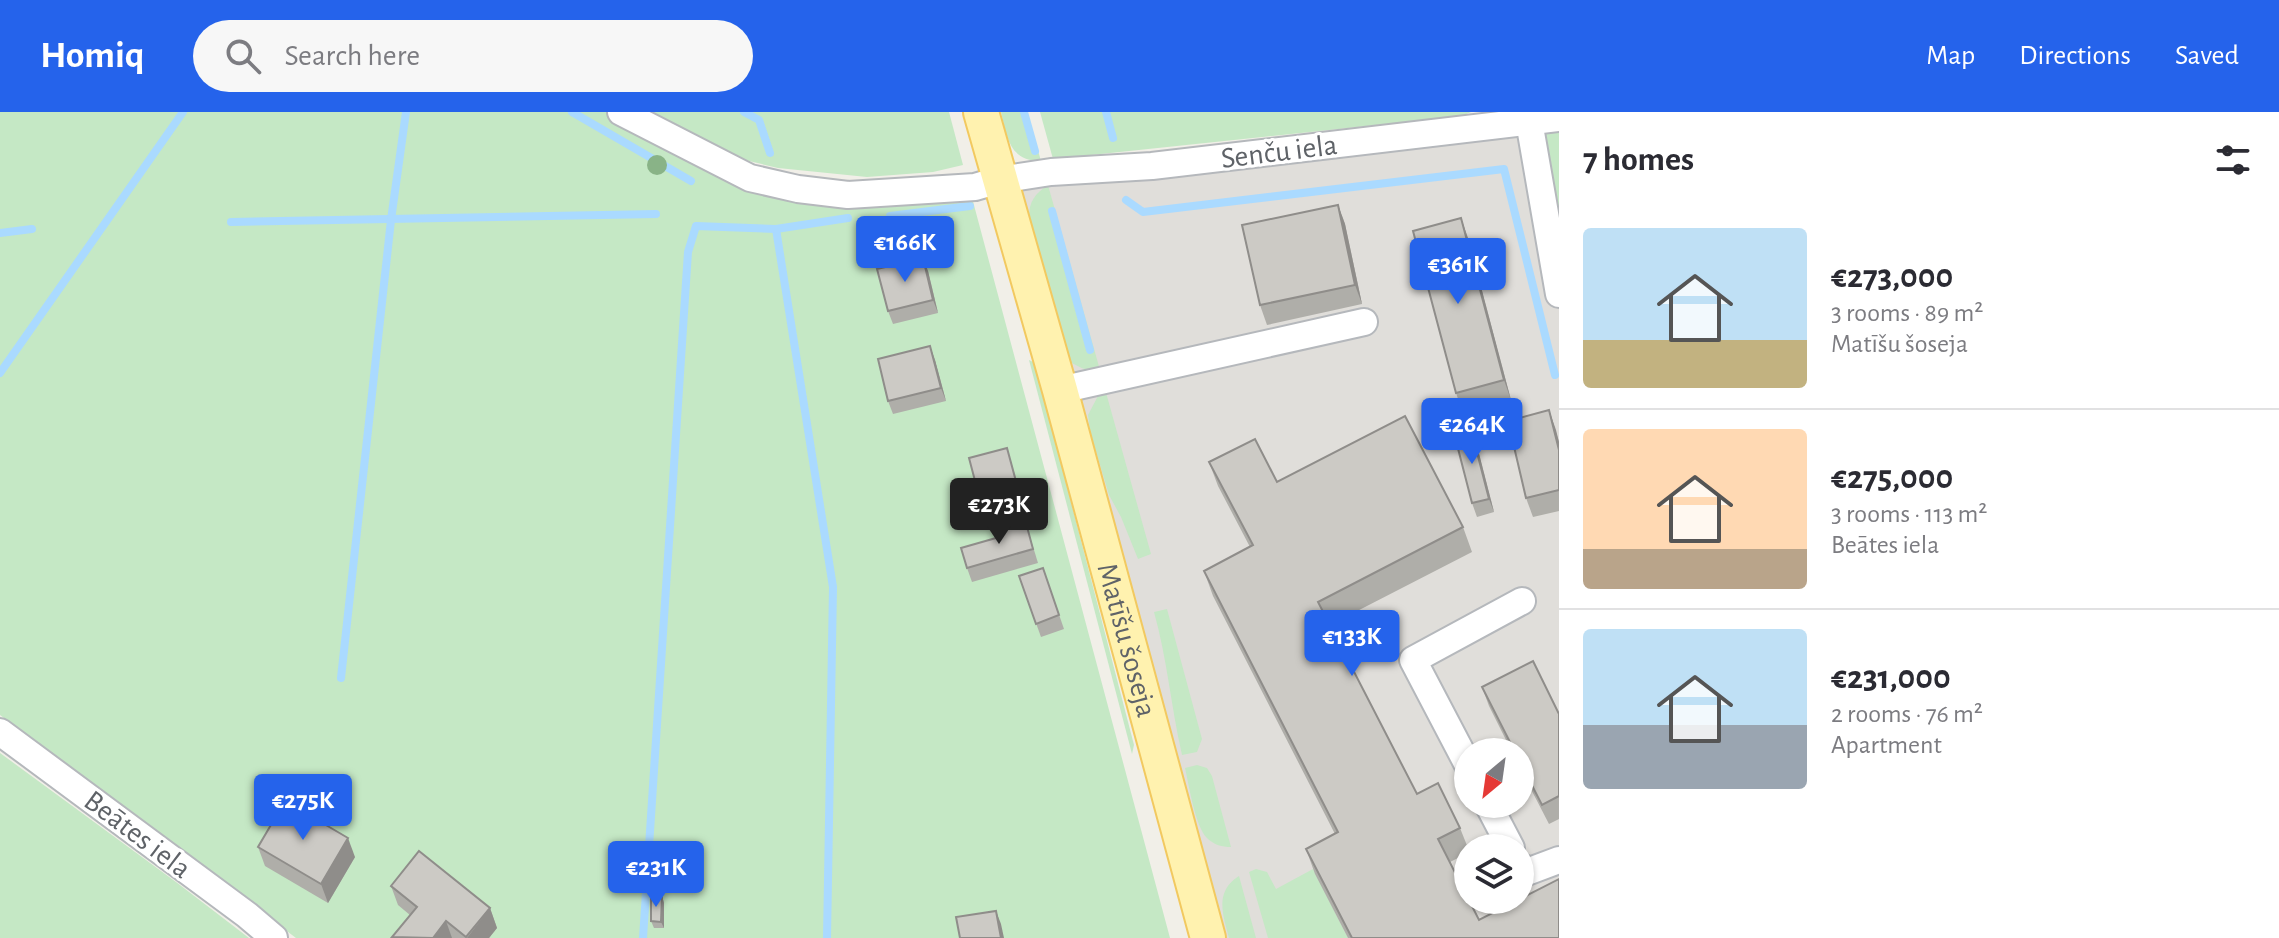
<!DOCTYPE html>
<meta charset="utf-8">
<style>
body{margin:0;font-family:"Alegreya Sans",sans-serif;background:#f7f7f7;color:#2b2b33;height:100vh;display:flex;flex-direction:column;font-size:30px;white-space:nowrap}
*{box-sizing:border-box;margin:0}
p{font-size:26px;color:#7c7c81}
.icon{flex:none;width:44px;height:44px;fill:none;stroke:currentColor;stroke-width:2;stroke-linecap:round;stroke-linejoin:round}
.map{position:relative;flex:1;overflow:hidden}
.drawer{display:flex;flex-direction:column;background:#fff;width:720px}
.drawer>*{flex:none}
.needle{width:52px;rotate:209deg}
.fabs{position:absolute;left:1454px;top:626px;display:grid;gap:16px}
.fabs a{display:grid;place-items:center;width:80px;height:80px;border-radius:50%;background:#fff;box-shadow:0 2px 6px #0004;font-size:40px}
.price{position:absolute;translate:-50% -68px;padding:0 18px;border-radius:8px;background:#2563eb;color:#fff;font-size:26px;line-height:52px;filter:drop-shadow(0 2px 4px #0008)}
.price::after{content:'';position:absolute;left:50%;top:48px;width:24px;height:18px;margin-left:-12px;background:inherit;clip-path:polygon(0 0,100% 0,50% 100%)}
.price.active{background:#222;color:#fff}
ul{padding:0;list-style:none}
li{display:flex;align-items:center;gap:24px;height:200px;padding:0 24px}
li+li{border-top:2px solid #e1e1e2}
li span{display:grid;place-items:center;flex:none;width:224px;height:160px;border-radius:8px;color:#555}
li>.icon{margin-inline-start:auto}
span .icon{width:96px;height:96px;fill:#fffc;stroke-width:1}
li b{font-size:34px}
h2{display:flex;justify-content:space-between;align-items:center;height:96px;padding:0 24px;font-size:34px}
header{display:flex;align-items:center;gap:48px;box-sizing:border-box;height:112px;padding:0 40px;background:#2563eb;color:#fff}
header strong{font-size:38px}
nav{display:flex;gap:44px;margin-inline-start:auto;font-size:28px}
.search{width:560px;height:72px;background:#f7f7f7;display:flex;align-items:center;gap:20px;box-sizing:border-box;padding:0 28px;border-radius:44px;color:#7c7c81;font-size:30px}
main{display:flex;flex:1;min-height:0}
.map>svg:first-child{display:block}
</style>
<header>
<strong>Homiq</strong>
<div class="search"><svg class="icon" aria-label="search" viewBox="0 0 24 24"><circle cx="10" cy="10" r="6"/><path d="M15 15l6 6"/></svg>Search here</div>
<nav><a>Map</a><a>Directions</a><a>Saved</a></nav>
</header>
<main>
<div class="map">
<svg width="1559" height="826" viewBox="0 0 1559 826">
<rect width="100%" height="100%" fill="#f1efe8"/>
<!-- industrial -->
<path fill="#e0deda" fill-rule="evenodd" d="M1529,9L1559,182V826H1208L999,68ZM1468,640H1520V692H1468ZM1468,736H1520V788H1468Z"/>
<!-- green -->
<g fill="#c5e8c5">
<polygon points="0,0 607,0 717,58 971,82 1170,826 296,826 0,603"/>
<polygon points="651,0 949,0 963,53 933,60 867,65 778,56 749,49 714,34"/>
<path d="M1001,0H1027L1041,49C1009,49 1007,25 1001,0Z"/>
<polygon points="1040,0 1471,0 1462,4 1053,47"/>
<polygon points="1555,0 1559,0 1559,173 1530,44"/>
<path d="M1048,73L1100,258C1086,259 1080,256 1069,249L1029,105C1029,89 1035,82 1048,73Z"/>
<polygon points="1029,248 1035,251 1134,633 1132,642"/>
<polygon points="1105,277 1151,442 1138,447 1121,405 1109,383 1090,319 1088,303 1099,282"/>
<path d="M1167,497L1202,627L1197,640L1182,643C1171,595 1167,546 1154,500Z"/>
<polygon points="0,641 176,770 249,826 0,826"/>
<path d="M1197,653L1207,656L1212,664L1231,735C1222,735 1214,733 1207,726C1195,714 1189,673 1185,656Z"/>
<polygon points="1256,757 1267,760 1276,777 1313,757 1348,826 1268,826 1249,760"/>
<path d="M1239,764L1256,826H1229C1223,802 1214,780 1239,764Z"/>
</g>
<g fill="none" stroke-linecap="round" stroke-linejoin="round">
<!-- stream -->
<g stroke="#aadaff" stroke-width="8">
<polyline points="572,0 691,69"/>
<polyline points="744,0 759,8 770,41"/>
<polyline points="1024,0 1035,39"/>
<polyline points="1106,0 1113,26"/>
<polyline points="1126,88 1143,100 1504,57 1555,263"/>
<polyline points="1052,99 1090,238"/>
<polyline points="890,104 970,94"/>
<polyline points="231,110 656,102"/>
<polyline points="776,117 833,475 827,826"/>
<polyline points="0,121 32,117"/>
<polyline points="0,261 183,0"/>
<polyline points="341,566 391,108 406,0"/>
<polyline points="643,826 688,140 696,114 776,117 848,106"/>
</g>
<defs>
<g id="minor">
<polyline points="621,0 750,66 798,77 848,83 975,75 999,68 1051,60 1152,54 1559,6"/>
<polyline points="1525,0 1529,9 1559,182"/>
<polyline points="1060,278 1364,210"/>
<polyline points="0,620 247,803 274,826"/>
<polyline points="1468,653 1413,548 1522,489"/>
<polyline points="1488,692 1511,736"/>
<polyline points="1520,754 1524,761 1559,748"/>
</g>
<g id="major">
<path id="s1" d="M981,0L1060,278L1208,826"/>
</g>
</defs>
<!-- minor casing -->
<use href="#minor" stroke="#b5b8bc" stroke-width="30"/>
<!-- major casing -->
<use href="#major" stroke="#f2c960" stroke-width="38"/>
<!-- minor -->
<use href="#minor" stroke="#fff" stroke-width="26"/>
<!-- major -->
<use href="#major" stroke="#fff2af" stroke-width="34"/>
</g>
<!-- trees -->
<circle fill="#89b387" cx="657" cy="53" r="10"/>
<!-- wall -->
<g fill="#afaea9">
<polygon points="1338,93 1345,112 1362,192 1267,213 1260,193"/>
<polygon points="1468,126 1511,288 1463,301 1456,281"/>
<polygon points="928,159 938,201 893,212 888,199"/>
<polygon points="935,248 946,289 893,302 888,289"/>
<polygon points="1549,298 1559,330 1559,399 1533,405 1526,386"/>
<polygon points="1476,330 1494,400 1477,405 1472,391"/>
<polygon points="1011,349 1021,387 983,397 979,384"/>
<polygon points="1209,350 1277,370 1463,415 1472,440 1330,513 1417,682 1460,716 1468,736 1468,741 1450,750 1479,808 1559,826 1348,826 1315,762 1306,737 1335,722 1213,484 1204,459 1250,435 1218,374"/>
<polygon points="1030,425 1038,451 972,470 967,456"/>
<polygon points="1043,456 1064,517 1041,525 1019,464"/>
<polygon points="1482,575 1559,602 1559,707 1549,712 1520,656 1520,640 1512,640 1489,594"/>
<polygon points="258,735 355,745 328,791 265,754"/>
<polygon points="391,774 490,796 497,816 489,826 393,826 410,803 398,793"/>
<polygon points="662,784 664,791 664,816 654,816 651,809"/>
</g>
<!-- shaded-wall -->
<g fill="#8f8d8a">
<polygon points="1338,93 1345,112 1362,192 1355,173"/>
<polygon points="1461,106 1468,126 1511,288 1504,268"/>
<polygon points="923,146 928,159 938,201 933,188"/>
<polygon points="930,234 935,248 946,289 941,276"/>
<polygon points="1549,298 1556,318 1559,330 1559,338"/>
<polygon points="1471,317 1476,330 1494,400 1489,387"/>
<polygon points="348,726 355,745 328,791 321,772"/>
<polygon points="662,784 664,791 664,816 661,810"/>
<polygon points="490,796 497,816 489,826 467,826"/>
<polygon points="996,799 1001,812 1004,826 1001,826"/>
<polygon points="446,809 452,826 433,826"/>
</g>
<!-- building -->
<g fill="#cccac5" stroke="#8f8d8a" stroke-width="2">
<polygon points="1338,93 1355,173 1260,193 1242,113"/>
<polygon points="1461,106 1504,268 1456,281 1413,119"/>
<polygon points="923,146 933,188 888,199 877,157"/>
<polygon points="930,234 941,276 888,289 878,247"/>
<polygon points="1549,298 1559,338 1559,378 1526,386 1508,309"/>
<polygon points="1405,304 1463,415 1318,490 1417,682 1438,671 1460,716 1438,727 1479,808 1559,767 1559,826 1352,826 1306,737 1338,720 1204,459 1253,433 1209,350 1255,327 1277,370"/>
<polygon points="1471,317 1489,387 1472,391 1454,321"/>
<polygon points="1007,336 1017,373 979,384 969,346"/>
<polygon points="1026,411 1033,437 967,456 961,436 996,426 995,420"/>
<polygon points="1043,456 1059,503 1036,512 1019,464"/>
<polygon points="1533,549 1559,602 1559,684 1542,693 1520,650 1520,640 1515,640 1482,575"/>
<polygon points="285,689 348,726 321,772 258,735"/>
<polygon points="419,739 490,796 466,825 446,809 433,826 392,825 417,795 391,774"/>
<polygon points="651,784 662,784 661,810 651,809"/>
<polygon points="996,799 1001,826 960,826 956,805"/>
</g>
<g text-anchor="middle" stroke-width="6" stroke-linejoin="round" paint-order="stroke">
<!-- street labels -->
<g font-size="30" fill="#5f6368" stroke="#fff">
<text transform="translate(1279 39) rotate(-7)" y="10">Senču iela</text>
<text dy="10" stroke="none"><textPath href="#s1" startOffset="548">Matīšu šoseja</textPath></text>
<text transform="translate(138 722) rotate(37)" y="10">Beātes iela</text>
</g>
</g>
</svg>
<div class="fabs">
<a><svg class="needle" viewBox="-14 -14 28 28"><path d="M0-13l5 13h-10z" fill="#e53935"/><path d="M0 13l5-13h-10z" fill="#7c7c81"/></svg></a>
<a><svg class="icon" aria-label="layers" viewBox="0 0 24 24"><path d="M12 4l9 5-9 5-9-5zM3 14l9 5 9-5"/></svg></a>
</div>
<b class="price" style="left:905px;top:172px">€166K</b>
<b class="price" style="left:1458px;top:194px">€361K</b>
<b class="price" style="left:1472px;top:354px">€264K</b>
<b class="price active" style="left:999px;top:434px">€273K</b>
<b class="price" style="left:1352px;top:566px">€133K</b>
<b class="price" style="left:303px;top:730px">€275K</b>
<b class="price" style="left:656px;top:797px">€231K</b>
</div>
<section class="drawer">
<h2>7 homes<svg class="icon" aria-label="filters" viewBox="0 0 24 24"><path d="M4 7h16M4 17h16"/><circle cx="9" cy="7" r="2"/><circle cx="15" cy="17" r="2"/></svg></h2>
<ul>
<li><span style="background:linear-gradient(#bfe0f5 70%,#c2b280 0)"><svg class="icon" aria-label="home" viewBox="0 0 24 24"><path d="M3 11l9-7 9 7M6 9v11h12V9"/></svg></span><div><b>€273,000</b><p>3 rooms · 89 m²</p><p>Matīšu šoseja</p></div></li>
<li><span style="background:linear-gradient(#ffd9b3 75%,#b9a48a 0)"><svg class="icon" aria-label="home" viewBox="0 0 24 24"><path d="M3 11l9-7 9 7M6 9v11h12V9"/></svg></span><div><b>€275,000</b><p>3 rooms · 113 m²</p><p>Beātes iela</p></div></li>
<li><span style="background:linear-gradient(#bfe0f5 60%,#9aa5b1 0)"><svg class="icon" aria-label="home" viewBox="0 0 24 24"><path d="M3 11l9-7 9 7M6 9v11h12V9"/></svg></span><div><b>€231,000</b><p>2 rooms · 76 m²</p><p>Apartment</p></div></li>
</ul>
</section>
</main>
